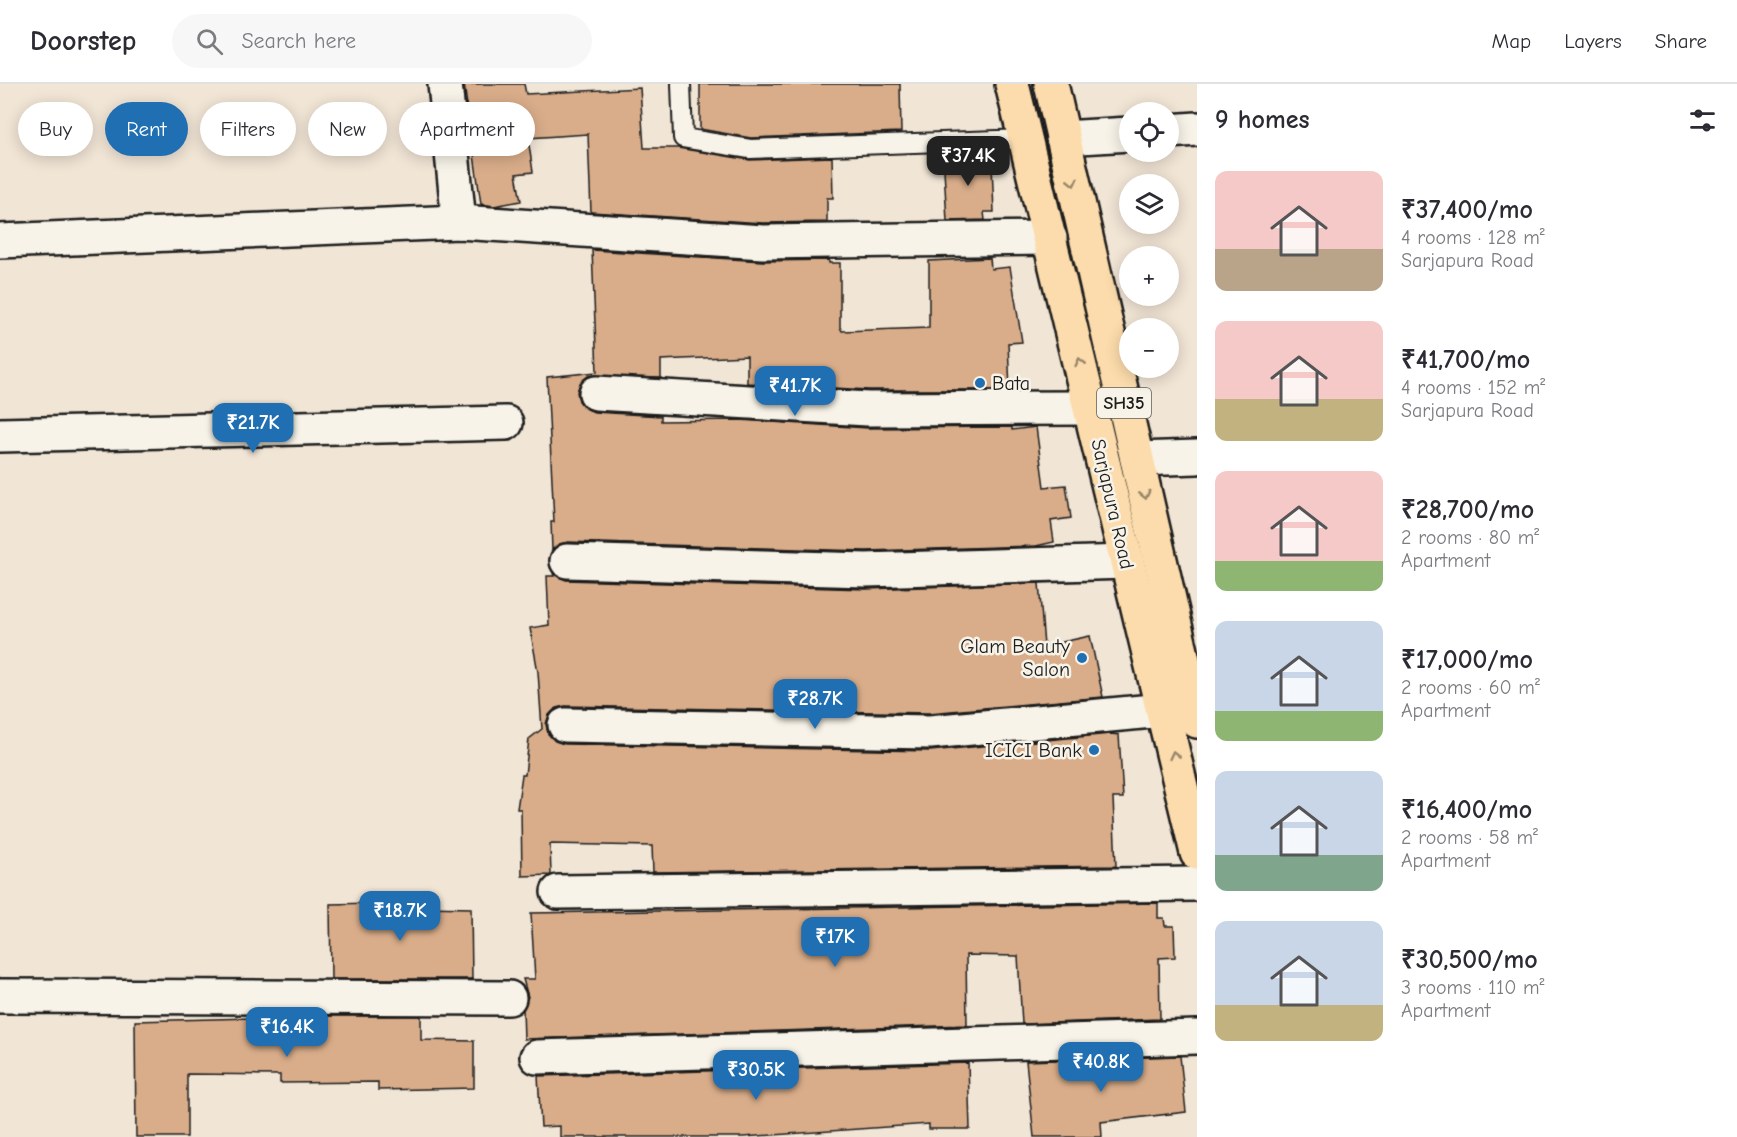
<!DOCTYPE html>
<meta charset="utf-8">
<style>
body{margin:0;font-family:"Comic Neue",sans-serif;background:#f7f7f7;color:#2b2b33;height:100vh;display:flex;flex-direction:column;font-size:22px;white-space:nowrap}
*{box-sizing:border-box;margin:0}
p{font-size:20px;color:#7c7c81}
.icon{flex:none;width:33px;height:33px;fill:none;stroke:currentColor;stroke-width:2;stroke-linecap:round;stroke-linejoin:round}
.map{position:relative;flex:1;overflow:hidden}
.drawer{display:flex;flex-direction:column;background:#fff;width:540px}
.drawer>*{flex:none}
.top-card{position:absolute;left:18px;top:18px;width:570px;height:54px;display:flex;gap:12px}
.buttons{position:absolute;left:1119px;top:18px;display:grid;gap:12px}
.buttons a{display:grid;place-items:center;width:60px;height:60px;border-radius:50%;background:#fff;box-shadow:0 3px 15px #0003;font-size:30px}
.price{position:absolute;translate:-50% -51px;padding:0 14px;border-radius:12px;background:#1f6fb2;color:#fff;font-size:20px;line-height:39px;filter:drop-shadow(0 2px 3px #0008)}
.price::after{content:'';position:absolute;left:50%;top:36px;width:18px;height:14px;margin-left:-9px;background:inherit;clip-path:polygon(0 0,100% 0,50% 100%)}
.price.current{background:#222;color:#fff}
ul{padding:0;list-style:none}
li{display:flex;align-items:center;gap:18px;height:150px;padding:0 18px}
li span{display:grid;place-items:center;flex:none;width:168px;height:120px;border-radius:12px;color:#555}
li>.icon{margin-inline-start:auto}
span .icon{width:72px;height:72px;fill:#fffc;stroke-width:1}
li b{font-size:26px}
h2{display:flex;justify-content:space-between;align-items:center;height:72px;padding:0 18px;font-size:26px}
.chip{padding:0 21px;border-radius:27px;background:#fff;box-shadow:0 3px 15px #0003;font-size:21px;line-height:54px}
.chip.current{background:#1f6fb2;color:#fff}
header{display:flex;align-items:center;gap:36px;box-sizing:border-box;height:84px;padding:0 30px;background:#fff;border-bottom:2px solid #e1e1e2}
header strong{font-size:28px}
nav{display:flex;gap:33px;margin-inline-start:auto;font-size:21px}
.search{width:420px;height:54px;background:#f7f7f7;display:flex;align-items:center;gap:15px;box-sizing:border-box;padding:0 21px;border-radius:33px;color:#7c7c81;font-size:22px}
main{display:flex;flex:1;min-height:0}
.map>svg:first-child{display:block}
</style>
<header>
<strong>Doorstep</strong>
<div class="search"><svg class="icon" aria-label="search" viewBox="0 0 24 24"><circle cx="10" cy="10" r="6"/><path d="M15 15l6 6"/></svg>Search here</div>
<nav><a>Map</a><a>Layers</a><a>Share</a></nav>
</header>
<main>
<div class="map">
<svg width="1197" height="1053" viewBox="0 0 1197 1053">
<rect width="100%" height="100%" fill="#f1e5d5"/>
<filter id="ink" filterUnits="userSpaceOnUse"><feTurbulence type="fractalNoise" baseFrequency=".0167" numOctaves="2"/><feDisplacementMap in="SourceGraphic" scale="12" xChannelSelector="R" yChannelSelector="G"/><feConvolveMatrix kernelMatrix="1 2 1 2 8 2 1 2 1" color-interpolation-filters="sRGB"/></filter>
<g filter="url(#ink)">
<!-- building -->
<g fill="#d9ad8a" stroke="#1c1c1c" stroke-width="1.5">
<polygon points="464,0 524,0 526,10 640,4 644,64 678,64 750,76 832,73 833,114 827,114 827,138 763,139 591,128 588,50 528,54 533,88 516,90 521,117 494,122 481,120"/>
<polygon points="700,0 900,0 901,48 751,54 700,45"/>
<polygon points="981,68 982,82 992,81 994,128 984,128 985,136 947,137 943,69"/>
<polygon points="592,166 762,177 829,176 829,179 840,179 840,243 842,247 929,244 929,177 990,174 991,185 1010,183 1022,258 1008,259 1010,306 869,306 747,299 747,272 661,276 661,294 588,292 580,299 577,308 579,317 585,324 594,328 661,332 661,337 739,336 868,344 1012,343 1012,346 1036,343 1044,403 1066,401 1071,434 1051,437 1054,458 1036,462 866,467 568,458 559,460 552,466 551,438 554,438 547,293 597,288"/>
<polygon points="553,489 566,496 866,505 1039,499 1044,562 1090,552 1103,613 929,629 565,622 556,624 549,631 546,640 548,650 555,657 565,660 930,667 1111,650 1119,651 1123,714 1113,714 1116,782 653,788 652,762 550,760 551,791 522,792 521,725 517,725 522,691 525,691 529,655 542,645 538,588 530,544 549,541 547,492 554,492"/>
<polygon points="376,819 376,822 471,824 472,895 331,895 330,820"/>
<polygon points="1158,819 1158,834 1164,834 1165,842 1174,842 1175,873 1159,874 1160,935 1022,940 1018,872 966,871 967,941 524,955 523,925 528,913 523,895 535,895 531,829"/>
<polygon points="332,932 421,932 421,956 474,957 474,1004 378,1006 378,998 280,999 280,991 187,990 187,1053 136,1053 135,937"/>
<polygon points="1180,972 1186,1028 1101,1038 1102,1053 1034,1053 1026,977"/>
<polygon points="968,979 970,1045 929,1045 929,1040 743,1053 560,1053 560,1042 541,1043 538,992"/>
</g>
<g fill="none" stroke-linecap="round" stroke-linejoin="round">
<defs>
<polyline id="service" points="681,0 683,54 750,65 1026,55"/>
<g id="minor">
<polyline points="445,0 459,138"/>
<polyline points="1168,47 1197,45"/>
<polyline points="1063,54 1130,50"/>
<polyline points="0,157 459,138 763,158 1050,154"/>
<polyline points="596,309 868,325 1091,324"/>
<polyline points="0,351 506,339"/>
<polyline points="1137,375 1197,373"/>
<polyline points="567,477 866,486 1127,478"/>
<polyline points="565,641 930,648 1163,626"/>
<polyline points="558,808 1197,800"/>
<polyline points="0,912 509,914"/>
<polyline points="537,973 1197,953"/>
</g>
<g id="primary">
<polyline points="1012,0 1197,769"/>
<polyline points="1051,0 1197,637"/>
</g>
</defs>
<!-- service casing -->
<use href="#service" stroke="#1c1c1c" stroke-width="22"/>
<!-- minor casing -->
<use href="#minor" stroke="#1c1c1c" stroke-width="38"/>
<!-- primary casing -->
<use href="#primary" stroke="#1c1c1c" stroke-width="38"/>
<!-- service -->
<use href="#service" stroke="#f7f3e8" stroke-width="18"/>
<!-- minor -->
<use href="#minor" stroke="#f7f3e8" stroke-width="33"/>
<!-- primary -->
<use href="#primary" stroke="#fcdcac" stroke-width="33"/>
</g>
<!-- one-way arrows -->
<defs><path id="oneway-chevron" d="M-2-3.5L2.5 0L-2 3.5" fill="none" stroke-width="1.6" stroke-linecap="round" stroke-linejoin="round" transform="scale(1.5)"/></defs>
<g stroke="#97866b">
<use href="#oneway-chevron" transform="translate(1073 98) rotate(77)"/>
<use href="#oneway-chevron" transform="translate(1080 278) rotate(-103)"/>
<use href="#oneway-chevron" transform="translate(1145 411) rotate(77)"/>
<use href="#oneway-chevron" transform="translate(1174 671) rotate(-103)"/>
</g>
</g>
<!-- markers -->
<g fill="#1f6fb2" stroke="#f7f3e8" stroke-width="2">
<circle cx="980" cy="299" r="6"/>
<circle cx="1082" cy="574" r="6"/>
<circle cx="1094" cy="666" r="6"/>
</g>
<g text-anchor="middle" stroke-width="5" stroke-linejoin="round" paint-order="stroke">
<!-- shield labels -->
<rect fill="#f7f3e8" stroke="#5e5c59" stroke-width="1.5" x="1097" y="304" width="54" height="30" rx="4.5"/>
<g font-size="18" font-weight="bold" fill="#1c1c1c">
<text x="1124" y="325">SH35</text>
</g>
<!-- poi labels -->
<g font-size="20" fill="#1c1c1c" stroke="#f7f3e8" text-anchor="end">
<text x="992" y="306" text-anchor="start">Bata</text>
<text x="1070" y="569">Glam Beauty<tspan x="1070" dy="23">Salon</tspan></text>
<text x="1082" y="673">ICICI Bank</text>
</g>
<!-- street labels -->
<g font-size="20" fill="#1c1c1c" stroke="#f7f3e8">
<text transform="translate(1113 420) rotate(77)" y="7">Sarjapura Road</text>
</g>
</g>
</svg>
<div class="buttons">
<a><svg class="icon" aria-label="locate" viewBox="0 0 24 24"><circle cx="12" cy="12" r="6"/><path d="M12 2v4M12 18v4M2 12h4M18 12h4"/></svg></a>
<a><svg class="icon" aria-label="layers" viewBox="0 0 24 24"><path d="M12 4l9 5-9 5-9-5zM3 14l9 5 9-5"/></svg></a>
<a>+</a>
<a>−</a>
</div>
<b class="price current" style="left:968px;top:103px">₹37.4K</b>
<b class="price" style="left:795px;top:333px">₹41.7K</b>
<b class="price" style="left:253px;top:370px">₹21.7K</b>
<b class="price" style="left:815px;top:646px">₹28.7K</b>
<b class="price" style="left:400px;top:858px">₹18.7K</b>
<b class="price" style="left:835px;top:884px">₹17K</b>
<b class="price" style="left:287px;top:974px">₹16.4K</b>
<b class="price" style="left:1101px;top:1009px">₹40.8K</b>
<b class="price" style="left:756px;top:1017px">₹30.5K</b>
<div class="top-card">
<a class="chip">Buy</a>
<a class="chip current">Rent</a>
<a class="chip">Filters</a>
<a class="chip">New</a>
<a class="chip">Apartment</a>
</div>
</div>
<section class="drawer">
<h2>9 homes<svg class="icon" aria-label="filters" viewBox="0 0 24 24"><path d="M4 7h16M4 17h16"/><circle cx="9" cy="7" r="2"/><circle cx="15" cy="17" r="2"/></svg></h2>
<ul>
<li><span style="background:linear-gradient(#f6c9c9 65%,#b9a48a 0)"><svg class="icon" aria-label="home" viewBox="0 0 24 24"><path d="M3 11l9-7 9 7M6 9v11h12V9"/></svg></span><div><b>₹37,400/mo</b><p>4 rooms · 128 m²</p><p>Sarjapura Road</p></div></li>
<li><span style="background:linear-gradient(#f6c9c9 65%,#c2b280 0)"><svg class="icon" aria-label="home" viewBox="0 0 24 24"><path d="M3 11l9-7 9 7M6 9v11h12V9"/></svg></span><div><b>₹41,700/mo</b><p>4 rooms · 152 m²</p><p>Sarjapura Road</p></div></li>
<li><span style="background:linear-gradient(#f6c9c9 75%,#8fb573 0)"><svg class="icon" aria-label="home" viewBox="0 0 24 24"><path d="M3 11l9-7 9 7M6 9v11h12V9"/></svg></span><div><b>₹28,700/mo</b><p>2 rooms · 80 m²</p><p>Apartment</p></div></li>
<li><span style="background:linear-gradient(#c9d6e8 75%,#8fb573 0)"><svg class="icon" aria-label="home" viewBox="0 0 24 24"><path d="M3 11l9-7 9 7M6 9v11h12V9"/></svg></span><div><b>₹17,000/mo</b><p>2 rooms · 60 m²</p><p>Apartment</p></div></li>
<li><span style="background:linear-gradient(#c9d6e8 70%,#7fa58c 0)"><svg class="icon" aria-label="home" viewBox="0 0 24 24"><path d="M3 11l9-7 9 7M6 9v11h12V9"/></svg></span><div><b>₹16,400/mo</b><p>2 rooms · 58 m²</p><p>Apartment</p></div></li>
<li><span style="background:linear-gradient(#c9d6e8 70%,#c2b280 0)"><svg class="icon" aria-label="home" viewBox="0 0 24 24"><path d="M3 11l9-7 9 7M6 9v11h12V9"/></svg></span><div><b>₹30,500/mo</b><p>3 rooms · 110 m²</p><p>Apartment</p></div></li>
</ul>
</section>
</main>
